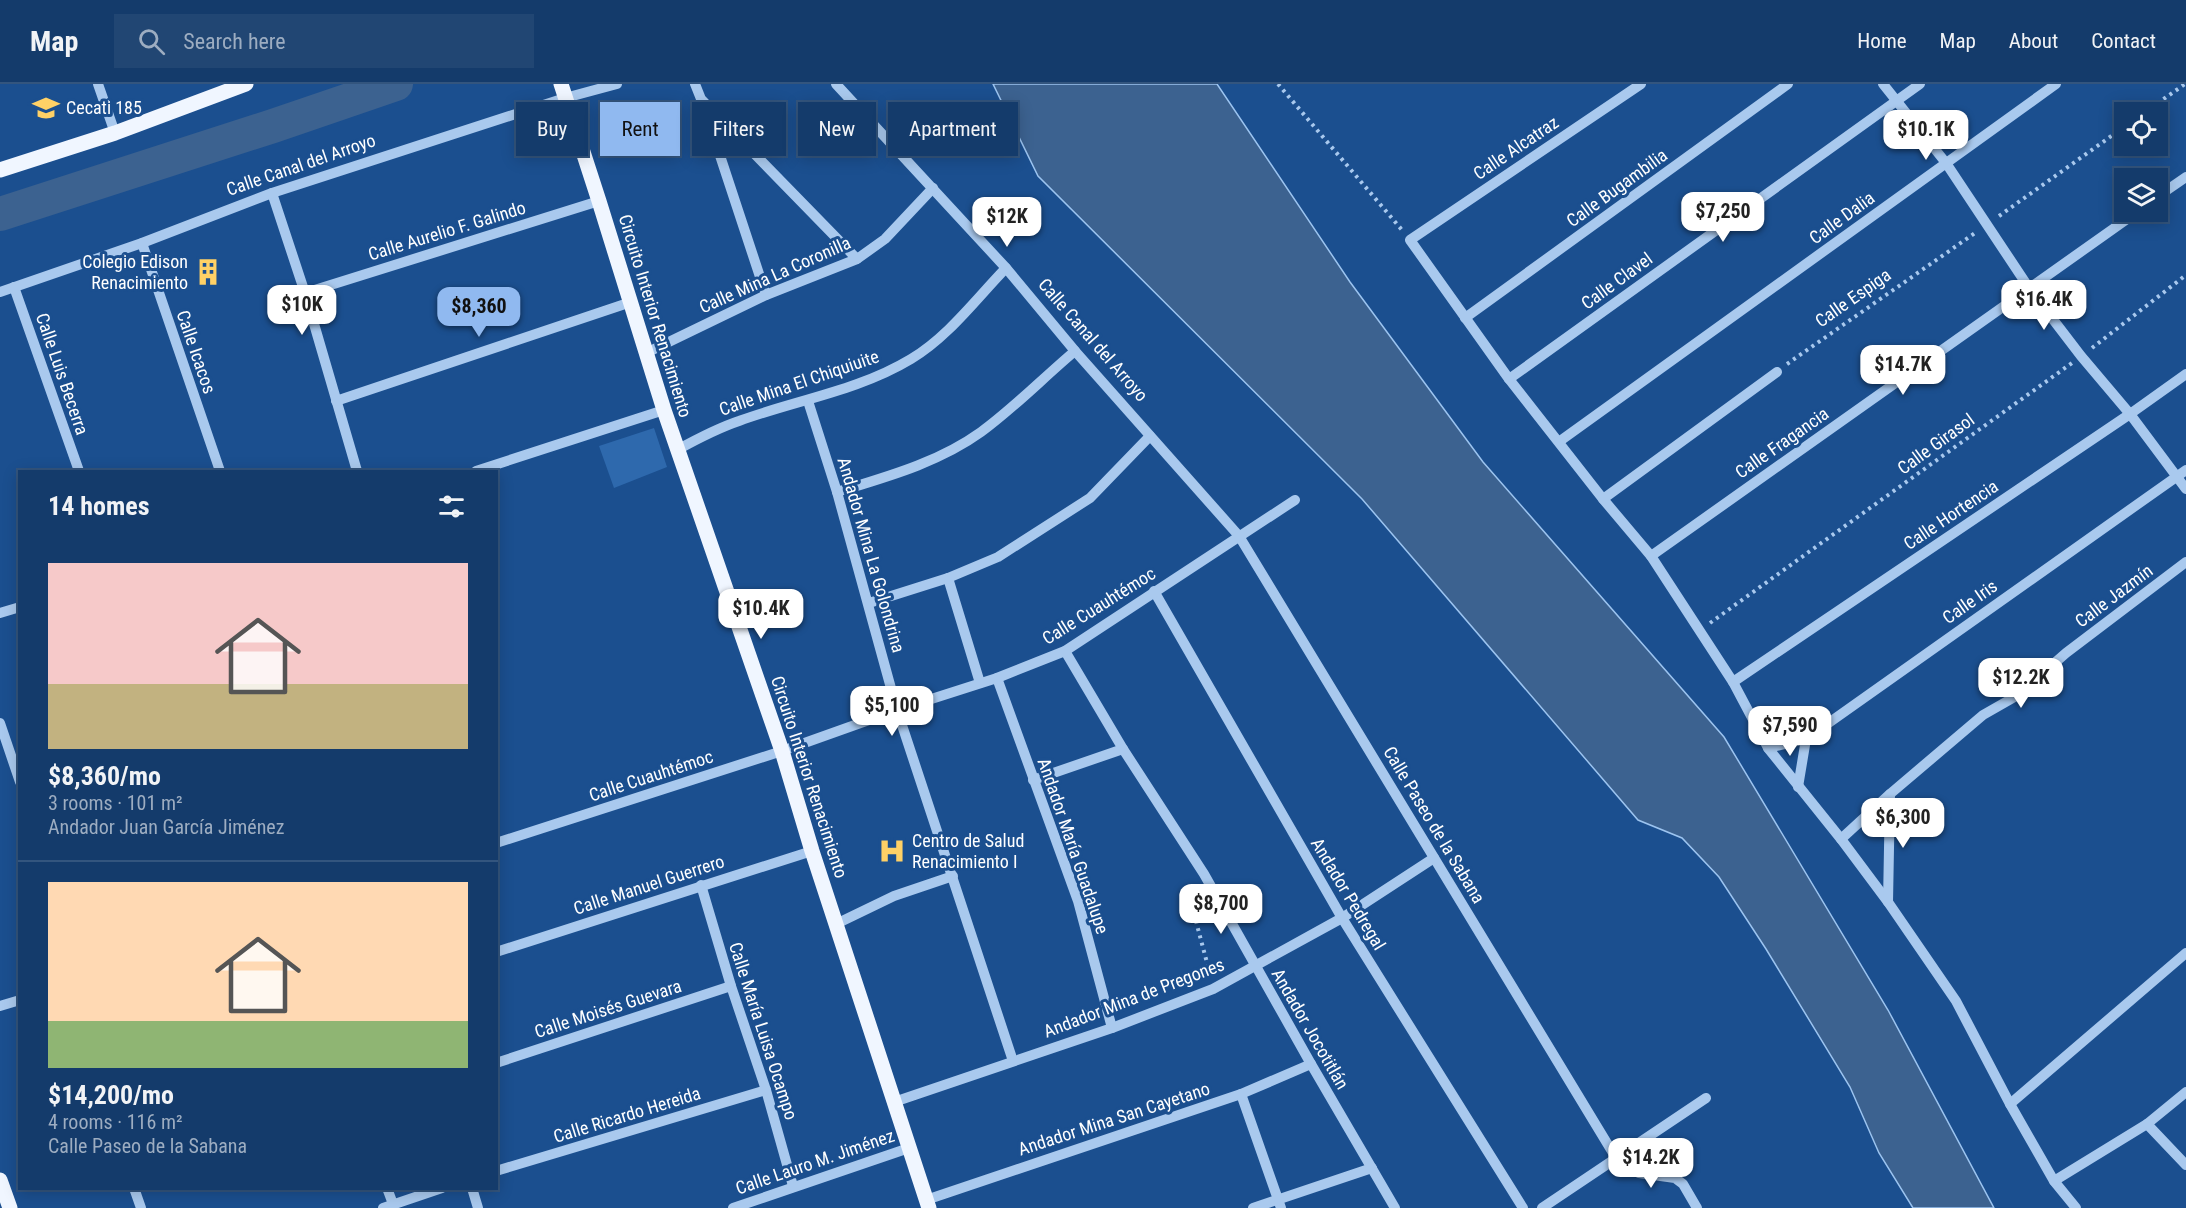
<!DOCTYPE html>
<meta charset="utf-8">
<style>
body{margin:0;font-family:"Roboto Condensed",sans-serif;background:#214673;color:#f1f3f6;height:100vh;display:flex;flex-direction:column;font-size:22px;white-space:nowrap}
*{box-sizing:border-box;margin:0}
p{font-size:20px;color:#9dadc1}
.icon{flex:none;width:33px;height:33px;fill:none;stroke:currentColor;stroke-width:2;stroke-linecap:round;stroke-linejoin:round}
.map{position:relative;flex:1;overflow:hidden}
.panel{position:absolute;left:18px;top:386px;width:480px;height:720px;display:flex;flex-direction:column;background:#143b6b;border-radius:0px;box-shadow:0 3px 15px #0003,0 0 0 2px #33557e}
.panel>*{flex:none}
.hud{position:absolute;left:516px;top:18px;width:570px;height:54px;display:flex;gap:12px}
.tools{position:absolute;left:2114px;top:18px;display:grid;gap:12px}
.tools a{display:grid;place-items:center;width:54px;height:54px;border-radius:0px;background:#143b6b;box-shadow:0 3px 15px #0003,0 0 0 2px #33557e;font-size:30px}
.price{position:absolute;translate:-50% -51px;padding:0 14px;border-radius:12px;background:#fff;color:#222;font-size:20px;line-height:39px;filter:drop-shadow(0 2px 3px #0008)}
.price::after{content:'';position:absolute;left:50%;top:36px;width:18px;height:14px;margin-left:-9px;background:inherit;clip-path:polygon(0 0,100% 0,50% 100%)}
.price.active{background:#90b9f0;color:#111}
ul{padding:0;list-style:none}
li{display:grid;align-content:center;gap:12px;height:318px;padding:0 30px}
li+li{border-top:2px solid #33557e}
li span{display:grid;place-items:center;height:186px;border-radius:0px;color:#555}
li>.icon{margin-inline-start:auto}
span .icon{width:108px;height:108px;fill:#fffc;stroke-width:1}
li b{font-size:26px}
h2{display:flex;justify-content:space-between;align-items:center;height:72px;padding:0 30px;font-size:26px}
.pill{padding:0 21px;border-radius:0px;background:#143b6b;box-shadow:0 3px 15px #0003,0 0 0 2px #33557e;font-size:21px;line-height:54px}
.pill.active{background:#90b9f0;color:#111}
header{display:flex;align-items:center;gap:36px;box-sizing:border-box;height:84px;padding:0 30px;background:#143b6b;border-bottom:2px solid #33557e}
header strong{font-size:28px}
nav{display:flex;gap:33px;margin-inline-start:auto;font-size:21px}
.search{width:420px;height:54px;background:#214673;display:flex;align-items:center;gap:15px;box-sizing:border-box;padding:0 21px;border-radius:0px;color:#9dadc1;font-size:22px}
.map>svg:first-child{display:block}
</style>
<header>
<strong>Map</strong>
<div class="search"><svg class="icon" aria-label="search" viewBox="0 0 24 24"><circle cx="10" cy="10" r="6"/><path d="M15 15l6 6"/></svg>Search here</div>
<nav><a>Home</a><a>Map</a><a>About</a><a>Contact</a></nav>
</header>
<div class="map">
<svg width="2186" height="1124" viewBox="0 0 2186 1124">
<rect width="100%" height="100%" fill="#1b4f8f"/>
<!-- green -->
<polygon fill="#2e69ad" points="654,344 667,383 614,404 599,362"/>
<!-- water -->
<polygon fill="#3c6290" stroke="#9cc4f0" stroke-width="1.5" points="993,0 1217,0 1350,198 1483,378 1724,653 1888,926 1994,1124 1913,1124 1879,1069 1850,1003 1766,865 1719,793 1682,754 1638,736 1362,415 1038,92"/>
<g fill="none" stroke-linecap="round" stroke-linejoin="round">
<!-- river -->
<polyline stroke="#3c6290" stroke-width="34" points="0,130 273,42 396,0"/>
<!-- path -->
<g stroke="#a9c9ee" stroke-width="4" stroke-dasharray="3 4.5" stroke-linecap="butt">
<polyline points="1278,0 1402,146"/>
<polyline points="2145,28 2185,0"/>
<polyline points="1999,132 2124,43"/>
<polyline points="2092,264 2186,191"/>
<polyline points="1787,280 1975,149"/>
<polyline points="1710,539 2072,279"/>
<polyline points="1198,808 1193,826 1210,890"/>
</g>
<!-- minor -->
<g stroke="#a9c9ee" stroke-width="10">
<polyline points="98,0 115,49"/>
<polyline points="695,0 701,15 857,175"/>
<polyline points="836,0 1006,184 1075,267 1239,452 1616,1074 1639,1089 1675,1094 1683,1100 1697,1124"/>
<polyline points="1641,0 1410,156 1509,295 1603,415 1651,472 1733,598 1768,664 1841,755 1888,818 1956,917 2010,1020 2054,1097 2076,1124"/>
<polyline points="1883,0 1946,79 2029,204 2081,272 2130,330 2186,405"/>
<polyline points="702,17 766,211"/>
<polyline points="272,109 305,209 357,387"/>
<polyline points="2157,113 2186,93"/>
<polyline points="142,159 220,387"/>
<polyline points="14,203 79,387"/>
<polyline points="0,208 142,159 272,109 565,14 617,0"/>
<polyline points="305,209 599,117"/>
<polyline points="1465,234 1788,0"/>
<polyline points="646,269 766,211 857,175 885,155 933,104"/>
<polyline points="1509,295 1920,0"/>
<polyline points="336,317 631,218"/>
<polyline points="808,317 837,408 897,626 1013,977"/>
<polyline points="1560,357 2056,0"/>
<path d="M677,366C697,355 718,344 739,337C796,316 858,307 911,275C948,253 976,215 1006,184"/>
<polyline points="476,387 664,326"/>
<path d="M837,408C886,393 938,379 981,348C1014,324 1044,293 1075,267"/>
<polyline points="1603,415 1777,288"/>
<polyline points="1651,472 2137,128"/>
<polyline points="948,494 980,599"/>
<polyline points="1154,507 1342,834 1523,1124"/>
<polyline points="869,519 948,494 998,473 1090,414 1150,352"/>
<polyline points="0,529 20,523"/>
<polyline points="1065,567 1123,665 1204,790 1311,980 1395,1124"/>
<polyline points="997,594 1078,817 1112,944"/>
<polyline points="1733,598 2130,330 2186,290"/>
<polyline points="0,639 20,698"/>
<polyline points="1768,664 1806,655 2186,386"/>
<polyline points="1033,696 1123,665"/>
<polyline points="1798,703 1806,655"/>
<polyline points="1841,755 1890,710 1983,631 2018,611 2066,569 2186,478"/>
<polyline points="496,759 782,667 897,626 997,594 1065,567 1295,416"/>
<polyline points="701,801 731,902 766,1006 793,1102"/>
<polyline points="1888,818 1890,710"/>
<polyline points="836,840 894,812 953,792"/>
<polyline points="496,868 812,767"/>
<polyline points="0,922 20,916"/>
<polyline points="496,979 731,902"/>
<polyline points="1241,1010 1281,1124"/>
<polyline points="894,1018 1112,944 1213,905 1342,834 1434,774"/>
<polyline points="2010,1020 2186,869"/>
<polyline points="2147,1040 2186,1081"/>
<polyline points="496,1087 766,1006"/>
<polyline points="2054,1097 2147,1040 2186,1008"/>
<polyline points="134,1104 141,1124"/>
<polyline points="387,1104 393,1120"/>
<polyline points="472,1104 478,1124"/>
<polyline points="926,1116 1241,1010 1311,980"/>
<polyline points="383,1124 442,1104"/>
<polyline points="733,1124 909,1064"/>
<polyline points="1253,1124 1372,1084"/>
<polyline points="1542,1124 1706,1014"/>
</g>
<!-- major -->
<g stroke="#f0f6ff" stroke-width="15">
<polyline points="561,0 599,117 664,326 782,667 812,767 929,1124"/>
<polyline points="0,86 115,49 246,0"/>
<polyline points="0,1096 10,1124"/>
</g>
</g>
<!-- icons -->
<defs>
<symbol id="school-bare" viewBox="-9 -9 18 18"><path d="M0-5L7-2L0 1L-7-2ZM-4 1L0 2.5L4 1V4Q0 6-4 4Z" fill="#ffd166" stroke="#1b4f8f" stroke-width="2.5" paint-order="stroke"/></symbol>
<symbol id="building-bare" viewBox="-9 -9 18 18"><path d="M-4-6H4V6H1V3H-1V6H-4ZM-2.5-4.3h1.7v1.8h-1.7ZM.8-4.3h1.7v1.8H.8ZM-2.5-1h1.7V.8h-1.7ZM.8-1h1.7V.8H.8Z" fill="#ffd166" stroke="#1b4f8f" stroke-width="2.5" paint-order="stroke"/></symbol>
<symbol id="hospital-bare" viewBox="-9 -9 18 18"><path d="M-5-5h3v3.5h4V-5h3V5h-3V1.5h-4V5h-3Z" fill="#ffd166" stroke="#1b4f8f" stroke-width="2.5" paint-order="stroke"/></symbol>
</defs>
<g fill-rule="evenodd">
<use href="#school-bare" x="27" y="5" width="38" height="38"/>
<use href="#building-bare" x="189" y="169" width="38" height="38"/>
<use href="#hospital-bare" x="873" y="748" width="38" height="38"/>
</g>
<g text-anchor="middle" stroke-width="6" stroke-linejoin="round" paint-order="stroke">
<!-- poi labels -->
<g font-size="18" fill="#fff" stroke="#1b4f8f" text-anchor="start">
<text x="66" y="30">Cecati 185</text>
<text x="188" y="184" text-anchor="end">Colegio Edison<tspan x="188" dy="21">Renacimiento</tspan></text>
<text x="912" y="763">Centro de Salud<tspan x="912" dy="21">Renacimiento I</tspan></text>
</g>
<!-- street labels -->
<g font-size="18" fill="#fff" stroke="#1b4f8f">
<text transform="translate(1516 64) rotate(-34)" y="6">Calle Alcatraz</text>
<text transform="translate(301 81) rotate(-19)" y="6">Calle Canal del Arroyo</text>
<text transform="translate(1617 104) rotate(-36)" y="6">Calle Bugambilia</text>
<text transform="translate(1842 134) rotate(-36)" y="6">Calle Dalia</text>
<text transform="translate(447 147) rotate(-17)" y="6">Calle Aurelio F. Galindo</text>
<text transform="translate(775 191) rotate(-24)" y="6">Calle Mina La Coronilla</text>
<text transform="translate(1617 197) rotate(-36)" y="6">Calle Clavel</text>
<text transform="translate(1853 214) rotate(-35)" y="6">Calle Espiga</text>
<text transform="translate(655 232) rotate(73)" y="6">Circuito Interior Renacimiento</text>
<text transform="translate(1093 256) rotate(49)" y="6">Calle Canal del Arroyo</text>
<text transform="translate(196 268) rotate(71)" y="6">Calle Icacos</text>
<text transform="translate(62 290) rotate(71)" y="6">Calle Luis Becerra</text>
<text transform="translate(799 299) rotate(-19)" y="6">Calle Mina El Chiquiuite</text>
<text transform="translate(1782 359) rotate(-35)" y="6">Calle Fragancia</text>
<text transform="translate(1936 360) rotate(-36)" y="6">Calle Girasol</text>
<text transform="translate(1951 431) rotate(-34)" y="6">Calle Hortencia</text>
<text transform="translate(871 471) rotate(74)" y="6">Andador Mina La Golondrina</text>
<text transform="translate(2114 512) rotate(-37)" y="6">Calle Jazmín</text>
<text transform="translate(1970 518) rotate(-35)" y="6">Calle Iris</text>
<text transform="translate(1099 522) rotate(-32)" y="6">Calle Cuauhtémoc</text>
<text transform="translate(651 692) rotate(-18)" y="6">Calle Cuauhtémoc</text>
<text transform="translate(809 693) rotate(72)" y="6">Circuito Interior Renacimiento</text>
<text transform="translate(1434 741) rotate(59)" y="6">Calle Paseo de la Sabana</text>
<text transform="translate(1073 762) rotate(71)" y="6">Andador María Guadalupe</text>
<text transform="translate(649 801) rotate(-18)" y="6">Calle Manuel Guerrero</text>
<text transform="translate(1348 810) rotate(59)" y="6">Andador Pedregal</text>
<text transform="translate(1134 914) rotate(-21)" y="6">Andador Mina de Pregones</text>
<text transform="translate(608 925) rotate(-18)" y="6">Calle Moisés Guevara</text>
<text transform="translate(1310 945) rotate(60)" y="6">Andador Jocotitlán</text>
<text transform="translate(763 947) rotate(72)" y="6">Calle María Luisa Ocampo</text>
<text transform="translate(627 1031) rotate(-17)" y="6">Calle Ricardo Hereida</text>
<text transform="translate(1114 1035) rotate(-18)" y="6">Andador Mina San Cayetano</text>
<text transform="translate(815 1078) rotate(-19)" y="6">Calle Lauro M. Jiménez</text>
</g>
</g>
</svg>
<div class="tools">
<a><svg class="icon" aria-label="locate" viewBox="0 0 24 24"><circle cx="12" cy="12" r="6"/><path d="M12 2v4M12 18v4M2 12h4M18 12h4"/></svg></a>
<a><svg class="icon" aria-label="layers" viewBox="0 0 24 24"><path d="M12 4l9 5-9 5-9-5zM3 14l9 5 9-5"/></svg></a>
</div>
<b class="price" style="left:1926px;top:77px">$10.1K</b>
<b class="price" style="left:1723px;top:159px">$7,250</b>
<b class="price" style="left:1007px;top:164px">$12K</b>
<b class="price" style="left:2044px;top:247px">$16.4K</b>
<b class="price" style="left:302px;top:252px">$10K</b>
<b class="price active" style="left:479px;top:254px">$8,360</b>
<b class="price" style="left:1903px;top:312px">$14.7K</b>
<b class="price" style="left:761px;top:556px">$10.4K</b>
<b class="price" style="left:2021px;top:625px">$12.2K</b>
<b class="price" style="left:892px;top:653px">$5,100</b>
<b class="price" style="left:1790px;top:673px">$7,590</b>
<b class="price" style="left:1903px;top:765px">$6,300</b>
<b class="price" style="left:1221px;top:851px">$8,700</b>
<b class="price" style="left:1651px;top:1105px">$14.2K</b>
<div class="hud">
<a class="pill">Buy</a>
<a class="pill active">Rent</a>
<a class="pill">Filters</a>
<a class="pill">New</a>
<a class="pill">Apartment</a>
</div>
<section class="panel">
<h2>14 homes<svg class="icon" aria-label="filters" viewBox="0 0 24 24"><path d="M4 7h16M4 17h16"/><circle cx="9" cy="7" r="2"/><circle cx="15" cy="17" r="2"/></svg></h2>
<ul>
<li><span style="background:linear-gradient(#f6c9c9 65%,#c2b280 0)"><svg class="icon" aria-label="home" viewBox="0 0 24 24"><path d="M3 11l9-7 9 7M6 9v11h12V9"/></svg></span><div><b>$8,360/mo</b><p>3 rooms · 101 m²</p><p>Andador Juan García Jiménez</p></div></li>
<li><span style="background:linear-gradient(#ffd9b3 75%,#8fb573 0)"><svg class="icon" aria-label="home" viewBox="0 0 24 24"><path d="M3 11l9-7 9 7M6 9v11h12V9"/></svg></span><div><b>$14,200/mo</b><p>4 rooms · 116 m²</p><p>Calle Paseo de la Sabana</p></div></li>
</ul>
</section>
</div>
